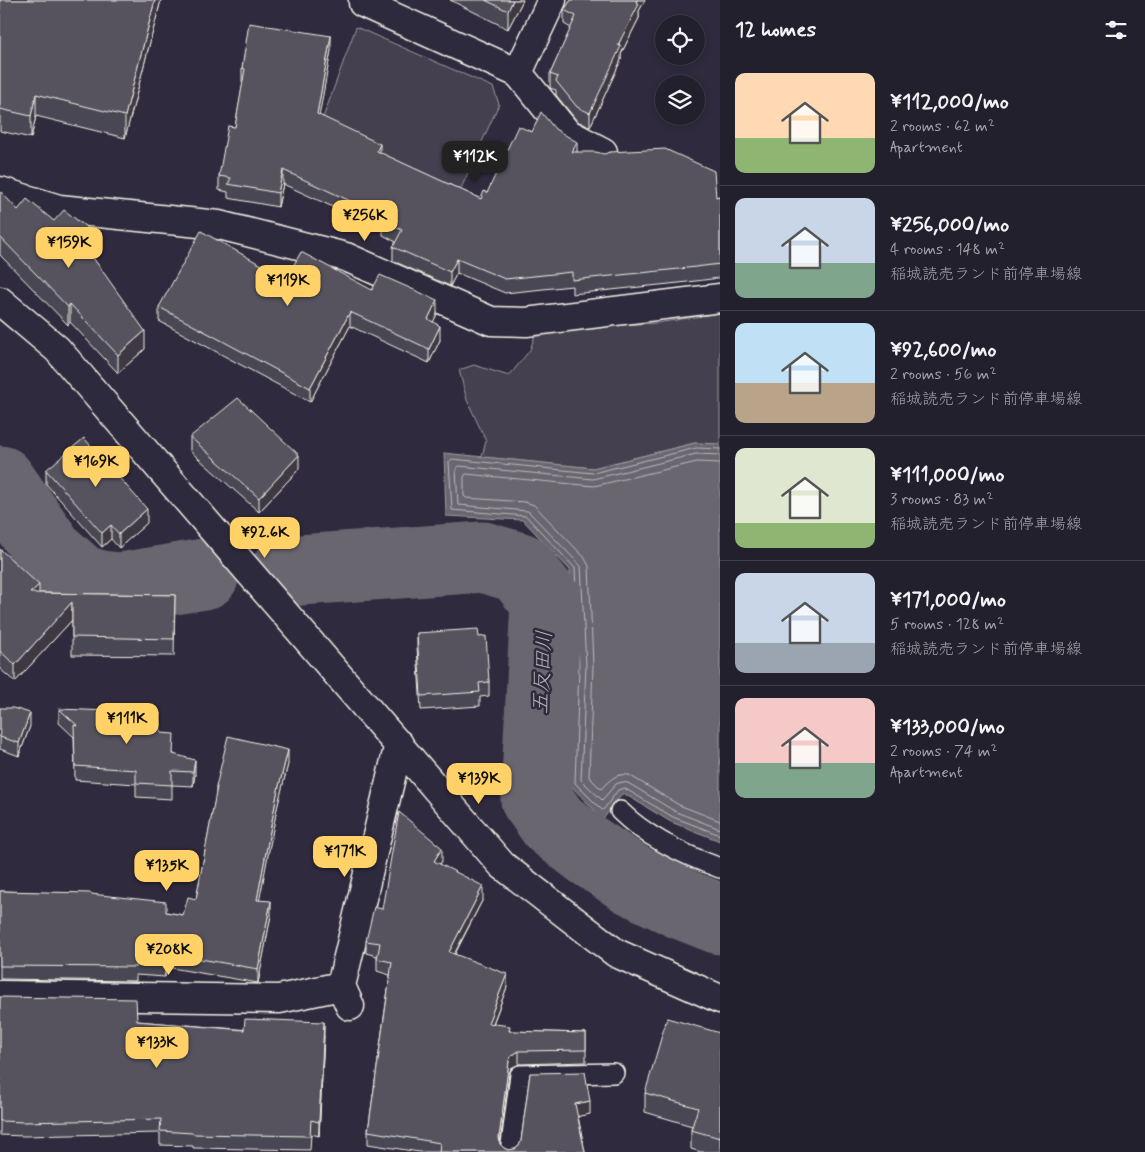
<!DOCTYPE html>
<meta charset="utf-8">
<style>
body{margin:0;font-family:Mynerve,"Klee One",sans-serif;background:#2f2d3a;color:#f1f3f6;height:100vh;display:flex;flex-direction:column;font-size:19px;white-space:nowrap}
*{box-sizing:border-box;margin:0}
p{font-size:16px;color:#a3a3aa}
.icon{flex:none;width:28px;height:28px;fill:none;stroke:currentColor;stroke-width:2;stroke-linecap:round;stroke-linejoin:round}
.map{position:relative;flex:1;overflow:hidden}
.drawer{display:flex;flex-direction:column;background:#23202e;width:425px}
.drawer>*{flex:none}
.buttons{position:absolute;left:655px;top:15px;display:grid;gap:10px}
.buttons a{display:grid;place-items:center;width:50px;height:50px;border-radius:50%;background:#23202e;box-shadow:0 2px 8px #0003,0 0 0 1px #403e4a;font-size:25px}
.price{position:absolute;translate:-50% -42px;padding:0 11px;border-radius:10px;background:#ffd166;color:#111;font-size:16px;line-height:32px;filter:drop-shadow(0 1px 2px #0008)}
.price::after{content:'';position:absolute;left:50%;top:30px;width:15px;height:11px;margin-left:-8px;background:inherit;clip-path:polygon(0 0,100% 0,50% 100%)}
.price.active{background:#222;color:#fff}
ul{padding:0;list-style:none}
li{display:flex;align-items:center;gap:15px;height:125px;padding:0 15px}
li+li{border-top:1px solid #403e4a}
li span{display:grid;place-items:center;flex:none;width:140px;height:100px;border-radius:10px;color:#555}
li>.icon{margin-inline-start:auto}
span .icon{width:60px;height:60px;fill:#fffc;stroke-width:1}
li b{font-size:21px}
h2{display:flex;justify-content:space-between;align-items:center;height:60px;padding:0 15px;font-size:21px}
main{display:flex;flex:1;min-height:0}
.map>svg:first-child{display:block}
</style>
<main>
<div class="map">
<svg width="720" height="1152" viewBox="0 0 720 1152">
<rect width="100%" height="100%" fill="#2f2a3d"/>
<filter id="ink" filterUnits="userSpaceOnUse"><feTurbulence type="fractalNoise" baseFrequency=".02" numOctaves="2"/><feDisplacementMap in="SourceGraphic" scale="10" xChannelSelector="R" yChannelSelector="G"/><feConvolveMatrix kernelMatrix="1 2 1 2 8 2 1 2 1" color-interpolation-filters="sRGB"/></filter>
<g filter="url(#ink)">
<!-- green -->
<g fill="#454050" stroke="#9c989c">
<polygon points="356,27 493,87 499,104 459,193 320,126"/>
<polygon points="720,313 720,444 695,443 593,468 482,457 486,441 467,400 459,370 474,365 509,376 530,350 537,329 657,323"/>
</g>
<!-- water -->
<polygon fill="#6a6670" stroke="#a19ea0" points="695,443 720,444 720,841 671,822 623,793 603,819 569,784 574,666 570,570 523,520 446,516 444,453 593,468"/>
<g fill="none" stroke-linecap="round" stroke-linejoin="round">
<!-- shore -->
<g stroke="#bdb9b8" stroke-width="1">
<polyline points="720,449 696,448 593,473 452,459 449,462 452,510 526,516 575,568 579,666 575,783 602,810 604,809 618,790 624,788 673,817 720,835"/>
<polyline points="720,455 696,454 593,479 459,466 456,469 458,505 528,511 581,566 586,666 581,780 602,800 616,784 622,782 628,783 676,812 720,829"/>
<path d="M720,463L697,462L594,486L466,474L464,477V496L466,498L525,502L534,505L584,557L589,566L593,666L589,777L601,789C610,780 615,773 629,775L679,805L720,821"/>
</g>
<!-- river -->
<g stroke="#6a6670" stroke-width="71">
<polyline points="0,481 51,554 80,580 100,586 121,588 204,574"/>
<polyline points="286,571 483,557 520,568 546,601 536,799 554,824 589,851 633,880 682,904 720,919"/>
</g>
<defs>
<g id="service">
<path d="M620,811C647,838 684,855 720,868"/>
<polyline points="510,1152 520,1075 614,1073"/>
</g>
<g id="minor">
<polyline points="363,0 363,3 518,73 567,133 603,152"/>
<polyline points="518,73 552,0"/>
<polyline points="0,191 59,209 219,225 346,257 491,321 526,322 720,298"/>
<polyline points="0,995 279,999 341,986"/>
<polyline points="350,1006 341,986 399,744"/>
</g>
<polyline id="secondary" points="0,301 57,349 502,865 616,953 720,999"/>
</defs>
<!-- service casing -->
<use href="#service" stroke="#f4f1e8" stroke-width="22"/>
<!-- minor casing -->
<use href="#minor" stroke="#f4f1e8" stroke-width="31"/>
<!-- secondary casing -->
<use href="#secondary" stroke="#f4f1e8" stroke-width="31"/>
<!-- service -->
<use href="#service" stroke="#2f2a3d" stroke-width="19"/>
<!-- minor -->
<use href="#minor" stroke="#2f2a3d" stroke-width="28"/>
<!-- secondary -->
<use href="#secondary" stroke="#2f2a3d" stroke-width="28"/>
</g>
<!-- wall -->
<g fill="#4a4752" stroke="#f4f1e8">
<polygon points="0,0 161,0 125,138 36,116 31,138 0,131"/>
<polygon points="450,0 523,0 508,29"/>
<polygon points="571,0 645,0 639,11 639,18 621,54 621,60 590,127 577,121 556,95 556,90 550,88 550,74 571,28 564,24 564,10"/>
<polygon points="331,50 319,115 380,153 481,199 487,193 532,132 555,129 577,152 716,197 720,196 720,278 679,283 572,294 572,286 505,293 457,273 450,286 393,261 393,247 396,242 383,235 383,230 283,184 278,207 228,198 228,192 219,190 219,176 235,127 243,83 242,82 242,68"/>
<polygon points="0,194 18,210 54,221 94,251 91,254 145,349 118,373 70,322 68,325 0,255"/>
<polygon points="286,279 372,290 437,314 433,322 440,340 429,363 350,326 310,402 159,321 159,307"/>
<polygon points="190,437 299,469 259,512 190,451"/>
<polygon points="46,470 147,523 119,548 111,539 102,547 46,484"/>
<polygon points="0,549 39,593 175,595 174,656 72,655 72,620 15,682 0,669"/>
<polygon points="417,633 479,637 489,682 489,696 480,697 480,706 421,710 417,647"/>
<polygon points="0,708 30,726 19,756 0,749"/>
<polygon points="59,709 161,733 174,754 195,774 193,786 172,785 172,799 136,797 136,784 75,780 74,737 59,723"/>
<polygon points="288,764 277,808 259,900 271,915 258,983 166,967 165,977 136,975 136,981 0,979 0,891 91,894 166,912 183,915 196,899 216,794 216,787"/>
<polygon points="442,861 440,864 483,899 455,954 507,987 493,1024 510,1031 586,1033 586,1062 519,1064 511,1068 509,1074 500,1144 504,1148 508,1150 515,1149 519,1146 521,1141 530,1073 590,1114 578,1116 585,1152 419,1152 368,1144 368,1131 390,975 377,971 377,956 366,953 366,941 382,909"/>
<polygon points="0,997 137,1021 324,1036 319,1136 311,1134 310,1150 193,1148 193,1146 160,1145 160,1133 24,1136 0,1135"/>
<polygon points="720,1033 720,1152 701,1152 691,1149 691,1130 692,1126 645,1112 645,1093"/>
</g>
<!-- shaded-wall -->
<g fill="#3c3942" stroke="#f4f1e8">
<polygon points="155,0 161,0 125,138 125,116"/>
<polygon points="513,0 523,0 508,29 508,11"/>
<polygon points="637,0 645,0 639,11 639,18 621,54 621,60 590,127 590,113"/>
<polygon points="331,36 331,50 317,128 317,114"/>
<polygon points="36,94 36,116 31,138 31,116"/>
<polygon points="577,142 577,156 572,152"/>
<polygon points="380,144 380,158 377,151"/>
<polygon points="283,170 283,184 278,207 278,193"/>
<polygon points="94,233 94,251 84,263 84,245"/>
<polygon points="457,259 457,273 450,286 450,272"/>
<polygon points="437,300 437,314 428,333 428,319"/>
<polygon points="70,304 70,322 68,325 68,307"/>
<polygon points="350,312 350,326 310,402 310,388"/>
<polygon points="440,326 440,340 429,363 429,349"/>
<polygon points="145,331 145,349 118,373 118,355"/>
<polygon points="299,455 299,469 259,512 259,498"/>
<polygon points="147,509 147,523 119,548 119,534"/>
<polygon points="111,525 111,539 102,547 102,533"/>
<polygon points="39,585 39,602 30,593"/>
<polygon points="72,602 72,620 15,682 15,665"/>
<polygon points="30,713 30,726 19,756 19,743"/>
<polygon points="288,750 288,764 277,808 257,913 257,900 277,794"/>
<polygon points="195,760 195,774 193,786 193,772"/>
<polygon points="442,848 442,861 434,874 434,861"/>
<polygon points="483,886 483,899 449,964 449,952"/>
<polygon points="271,901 271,915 258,983 258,969"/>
<polygon points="166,953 166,967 165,977 165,964"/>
<polygon points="507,974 507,987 488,1036 488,1023"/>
<polygon points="324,1022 324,1036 319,1136 319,1122"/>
<polygon points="519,1051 519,1064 511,1068 509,1074 499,1151 499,1138 509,1061 511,1056"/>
<polygon points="590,1101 590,1114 575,1117 575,1104"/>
</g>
<!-- building -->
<g fill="#56525f" stroke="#f4f1e8">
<polygon points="0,0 155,0 125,116 36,94 31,116 0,109"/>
<polygon points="485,0 513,0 508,11"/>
<polygon points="571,0 637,0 636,2 639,4 618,45 621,46 590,113 577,107 556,81 558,77 550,74 576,16 564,10"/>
<polygon points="249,23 331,36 317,114 380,144 377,151 481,199 484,191 487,193 518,126 532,132 541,112 555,129 577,142 572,152 596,152 604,154 610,152 665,149 714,171 716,197 720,196 720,264 679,269 572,280 572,272 505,279 457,259 450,272 393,247 402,230 383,221 385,217 283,170 278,193 228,184 231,178 219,176 228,126 235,127 245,69 242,68"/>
<polygon points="1,192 18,210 27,199 54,221 64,210 94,233 84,245 145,331 118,355 70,304 68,307 0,237 0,194"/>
<polygon points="201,231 286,279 301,252 372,290 380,275 437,300 428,319 440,326 429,349 350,312 310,388 159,307"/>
<polygon points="238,398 299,455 259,498 190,437"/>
<polygon points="84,438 147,509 119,534 111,525 102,533 46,470"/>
<polygon points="0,549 39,585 30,593 175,595 174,639 72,637 72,602 15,665 0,651"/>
<polygon points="478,629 479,637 486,636 489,682 479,683 480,692 421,696 417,633"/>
<polygon points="0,708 13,708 30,713 19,743 0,737"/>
<polygon points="59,709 160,713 161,733 174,734 173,754 195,760 193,772 172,771 172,785 136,783 136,770 75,766 74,725 78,726"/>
<polygon points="228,736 288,750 277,794 257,900 271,901 258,969 166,953 165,964 135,961 136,967 0,966 0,891 91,893 91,894 166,902 166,912 183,915 188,897 196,899 217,787 216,787"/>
<polygon points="399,812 442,848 434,861 483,886 449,952 507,974 488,1023 510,1026 509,1031 586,1033 586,1050 519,1051 511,1056 509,1061 499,1138 500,1144 504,1148 508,1150 515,1149 519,1146 521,1141 530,1073 585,1072 590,1101 575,1104 585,1152 439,1152 440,1143 368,1131 392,962 377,959 380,943 366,941 374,907 382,909"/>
<polygon points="0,997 136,999 137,1021 244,1030 245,1019 324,1022 319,1122 311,1120 310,1136 193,1134 193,1133 160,1131 161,1119 24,1122 0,1121"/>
<polygon points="667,1018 720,1033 720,1138 691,1130 698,1108 645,1093"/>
</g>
</g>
<g text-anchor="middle" stroke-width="5" stroke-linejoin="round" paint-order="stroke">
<!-- water labels -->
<g font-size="21" font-style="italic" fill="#b6b2b2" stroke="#2f2a3d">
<text transform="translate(542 672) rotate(-87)" y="7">五反田川</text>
</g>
</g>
</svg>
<div class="buttons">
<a><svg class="icon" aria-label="locate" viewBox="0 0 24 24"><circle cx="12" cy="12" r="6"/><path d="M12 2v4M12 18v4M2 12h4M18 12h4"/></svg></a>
<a><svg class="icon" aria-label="layers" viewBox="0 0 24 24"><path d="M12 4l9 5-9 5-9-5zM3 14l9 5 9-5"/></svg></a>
</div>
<b class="price active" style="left:475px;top:183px">¥112K</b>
<b class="price" style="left:365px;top:242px">¥256K</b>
<b class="price" style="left:69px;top:269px">¥159K</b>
<b class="price" style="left:288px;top:307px">¥119K</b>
<b class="price" style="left:96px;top:488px">¥169K</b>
<b class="price" style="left:265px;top:559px">¥92.6K</b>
<b class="price" style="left:127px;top:745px">¥111K</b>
<b class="price" style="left:479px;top:805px">¥139K</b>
<b class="price" style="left:345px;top:878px">¥171K</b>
<b class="price" style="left:167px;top:892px">¥135K</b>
<b class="price" style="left:169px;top:976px">¥208K</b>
<b class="price" style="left:157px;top:1069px">¥133K</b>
</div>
<section class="drawer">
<h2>12 homes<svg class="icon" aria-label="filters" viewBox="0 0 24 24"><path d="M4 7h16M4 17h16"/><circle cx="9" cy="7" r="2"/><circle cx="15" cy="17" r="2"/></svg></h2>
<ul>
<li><span style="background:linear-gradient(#ffd9b3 65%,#8fb573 0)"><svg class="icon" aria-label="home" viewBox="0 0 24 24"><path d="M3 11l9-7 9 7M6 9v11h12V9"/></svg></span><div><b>¥112,000/mo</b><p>2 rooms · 62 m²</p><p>Apartment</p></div></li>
<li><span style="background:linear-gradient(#c9d6e8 65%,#7fa58c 0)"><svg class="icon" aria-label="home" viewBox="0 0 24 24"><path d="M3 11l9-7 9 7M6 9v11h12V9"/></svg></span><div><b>¥256,000/mo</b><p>4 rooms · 148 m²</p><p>稲城読売ランド前停車場線</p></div></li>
<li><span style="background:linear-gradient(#bfe0f5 60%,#b9a48a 0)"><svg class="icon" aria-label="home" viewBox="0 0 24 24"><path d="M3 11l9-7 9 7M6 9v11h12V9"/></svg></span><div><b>¥92,600/mo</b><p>2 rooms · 56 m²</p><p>稲城読売ランド前停車場線</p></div></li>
<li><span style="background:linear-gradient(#dfe7d0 75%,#8fb573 0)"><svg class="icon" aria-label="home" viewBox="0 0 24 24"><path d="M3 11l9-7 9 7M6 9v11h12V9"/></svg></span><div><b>¥111,000/mo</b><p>3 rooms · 83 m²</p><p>稲城読売ランド前停車場線</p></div></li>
<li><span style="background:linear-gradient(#c9d6e8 70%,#9aa5b1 0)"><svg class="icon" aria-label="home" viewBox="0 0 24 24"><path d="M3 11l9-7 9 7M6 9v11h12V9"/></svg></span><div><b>¥171,000/mo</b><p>5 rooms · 128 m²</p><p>稲城読売ランド前停車場線</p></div></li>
<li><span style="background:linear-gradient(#f6c9c9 65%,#7fa58c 0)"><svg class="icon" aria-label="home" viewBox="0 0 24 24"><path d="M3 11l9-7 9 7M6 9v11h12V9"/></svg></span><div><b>¥133,000/mo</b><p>2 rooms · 74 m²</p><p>Apartment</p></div></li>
</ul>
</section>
</main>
